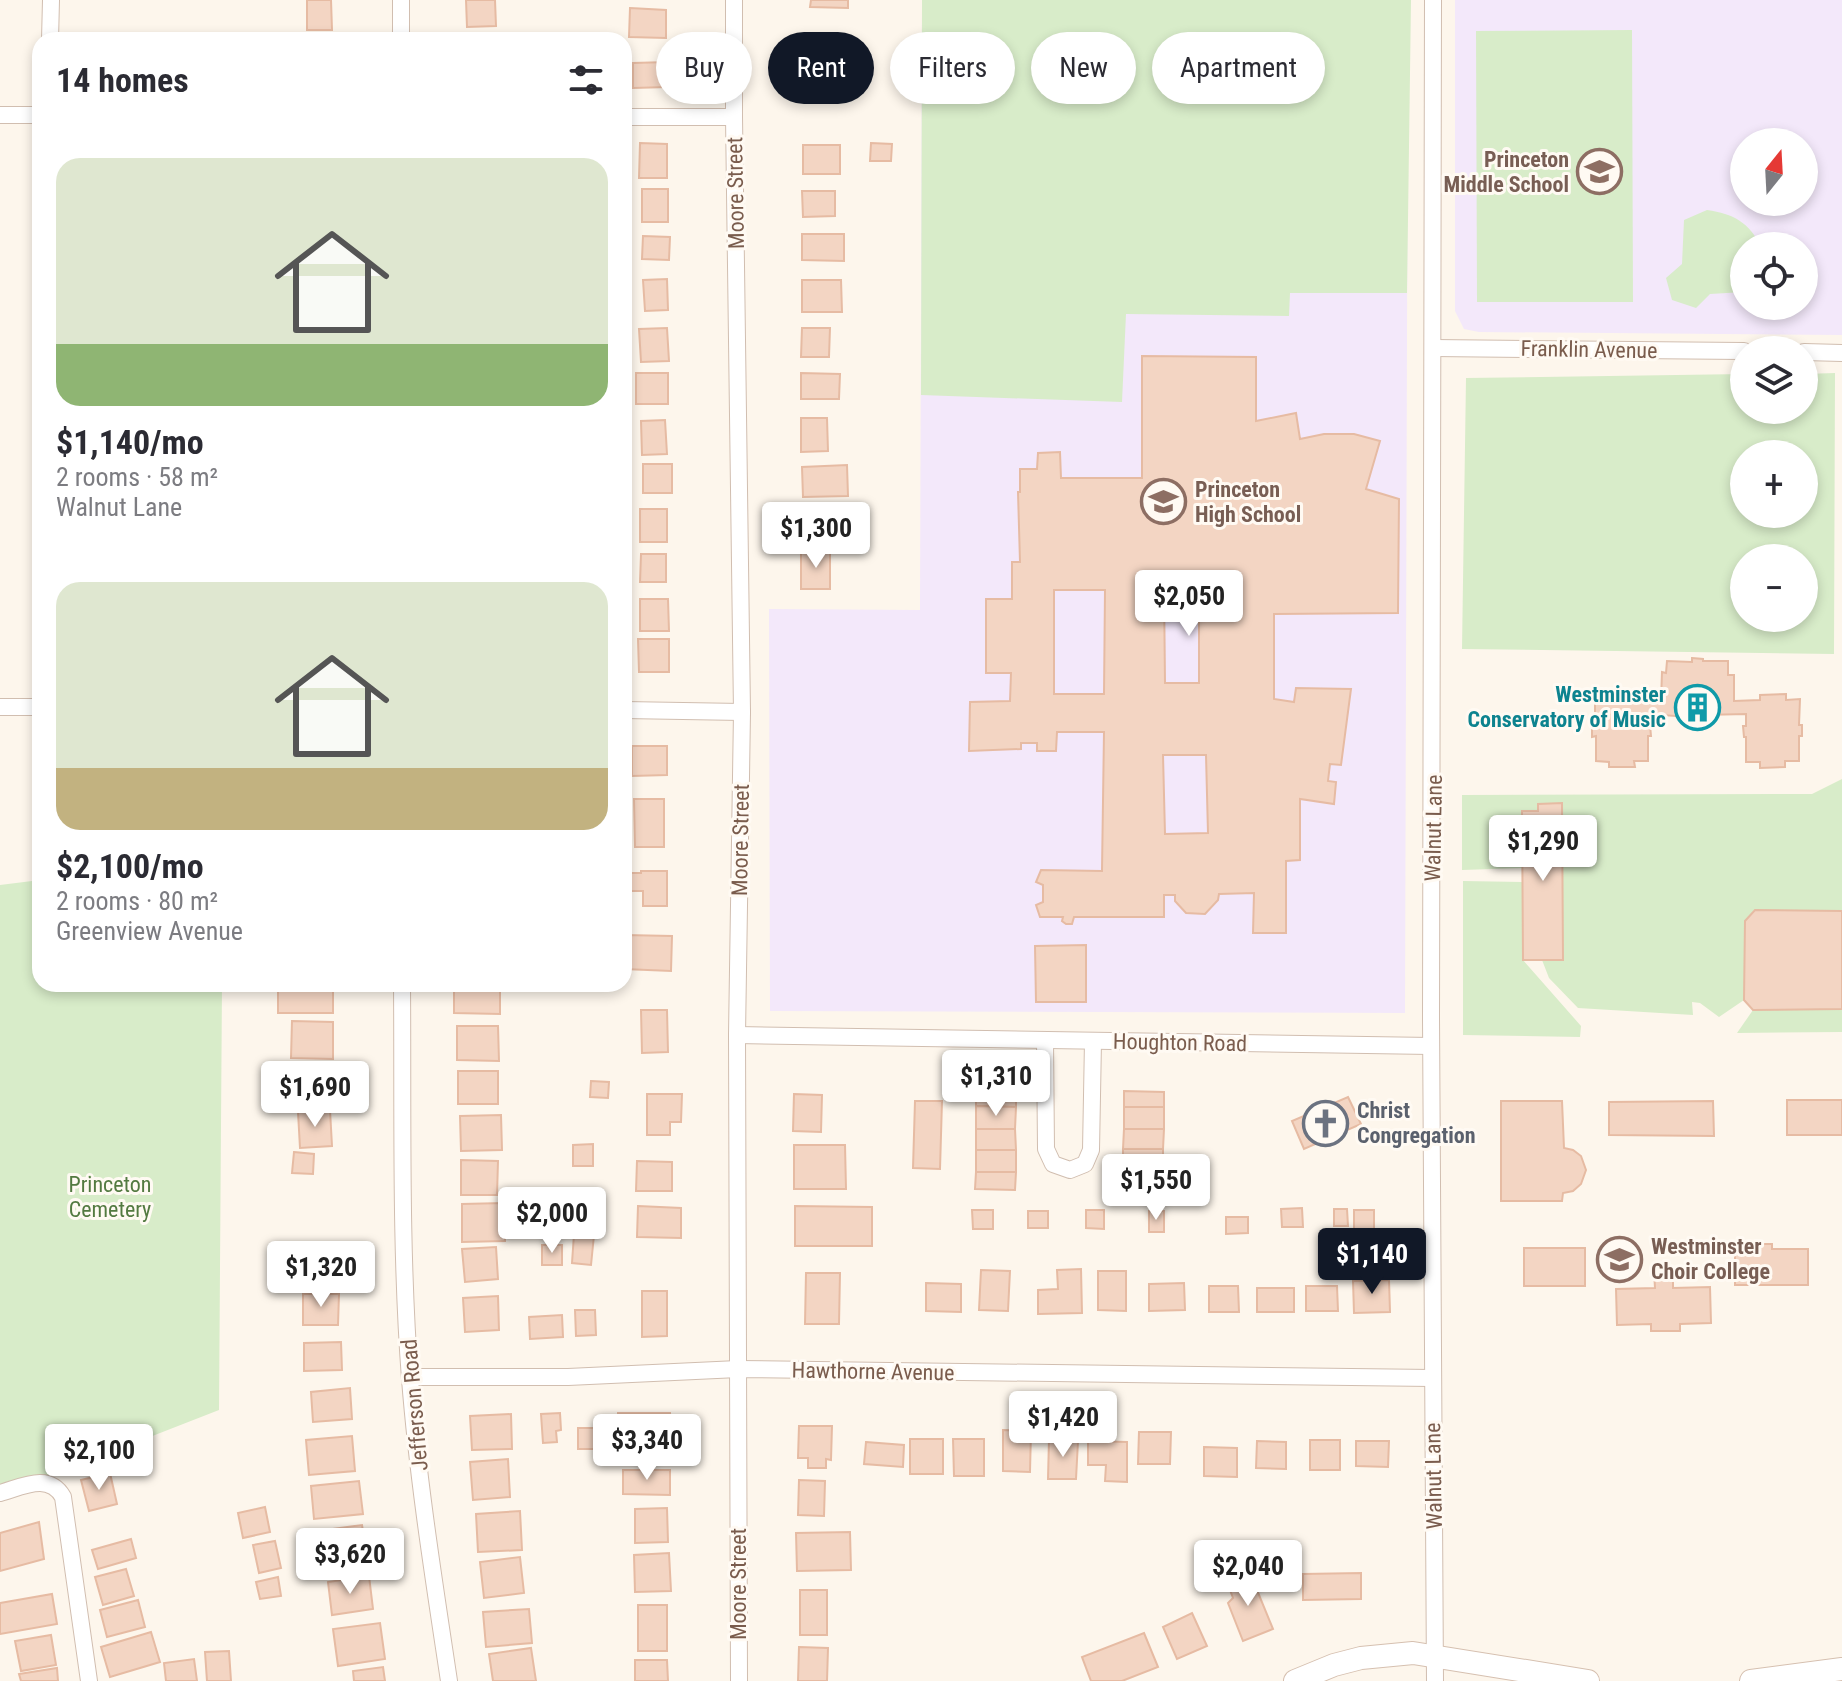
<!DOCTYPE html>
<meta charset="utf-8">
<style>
body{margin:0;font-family:"Roboto Condensed",sans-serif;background:#f2f2f3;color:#2b2b33;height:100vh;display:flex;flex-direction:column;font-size:30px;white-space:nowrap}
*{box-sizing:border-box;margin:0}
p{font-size:26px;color:#7c7c81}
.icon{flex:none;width:44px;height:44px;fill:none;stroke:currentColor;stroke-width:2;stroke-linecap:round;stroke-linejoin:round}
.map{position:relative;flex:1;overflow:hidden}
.panel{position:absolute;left:32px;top:32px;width:600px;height:960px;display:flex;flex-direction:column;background:#fff;border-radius:24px;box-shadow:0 4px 12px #0003}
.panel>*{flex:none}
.top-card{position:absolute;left:656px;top:32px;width:760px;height:72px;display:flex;gap:16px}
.needle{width:52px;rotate:18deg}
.controls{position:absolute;left:1730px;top:128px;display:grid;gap:16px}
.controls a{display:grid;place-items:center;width:88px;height:88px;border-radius:50%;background:#fff;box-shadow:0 4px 12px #0003;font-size:40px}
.price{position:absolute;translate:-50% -68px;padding:0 18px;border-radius:8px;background:#fff;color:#222;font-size:26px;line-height:52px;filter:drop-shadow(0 2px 4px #0008)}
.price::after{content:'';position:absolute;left:50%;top:48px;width:24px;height:18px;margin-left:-12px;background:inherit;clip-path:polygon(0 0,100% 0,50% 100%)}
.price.selected{background:#111827;color:#fff}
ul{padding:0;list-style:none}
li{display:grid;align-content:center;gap:16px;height:424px;padding:0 24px}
li span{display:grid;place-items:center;height:248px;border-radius:24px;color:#555}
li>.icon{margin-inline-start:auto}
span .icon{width:144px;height:144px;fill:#fffc;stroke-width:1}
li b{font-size:34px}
h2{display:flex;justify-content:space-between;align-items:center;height:96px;padding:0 24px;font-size:34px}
.chip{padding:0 28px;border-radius:36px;background:#fff;box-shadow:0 4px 12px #0003;font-size:28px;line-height:72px}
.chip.selected{background:#111827;color:#fff}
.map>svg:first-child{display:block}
</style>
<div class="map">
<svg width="1842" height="1681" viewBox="0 0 1842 1681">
<rect width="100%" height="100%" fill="#fdf6ec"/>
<!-- education -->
<g fill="#f3e8fa" fill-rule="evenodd">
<polygon points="922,0 1408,0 1405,1013 770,1011 769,609 920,610"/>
<path d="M1455,0H1842V335L1479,332L1464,329L1455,311ZM1744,142H1804V202H1744ZM1744,246H1804V306H1744Z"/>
</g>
<!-- green -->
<g fill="#d8ecc9" fill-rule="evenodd">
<polygon points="922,0 1411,0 1407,293 1290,293 1289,316 1126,314 1122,402 921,395"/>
<polygon points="1632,30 1633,302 1477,302 1476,31"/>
<path d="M1707,210C1734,214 1748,222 1761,246H1744V292L1710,294L1696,308L1672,300L1666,278L1682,264L1684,220Z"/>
<path d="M1835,373L1834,654L1462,649L1466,378L1744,374V410H1804V374ZM1744,454H1804V514H1744ZM1744,558H1804V618H1744Z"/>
<polygon points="1842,779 1842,911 1754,910 1745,921 1744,1000 1719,1017 1700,1003 1692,1002 1693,1015 1578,1008 1549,978 1542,960 1562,803 1539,804 1538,811 1522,812 1522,868 1462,870 1462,795 1812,794"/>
<polygon points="40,880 40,984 222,984 219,1410 55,1474 0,1488 0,885"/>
<polygon points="1463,881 1522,882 1523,960 1581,1026 1580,1037 1463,1035"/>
<polygon points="1842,1009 1842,1032 1737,1033 1753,1010"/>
</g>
<!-- building -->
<g fill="#f3d5c3" stroke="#e6bba3" stroke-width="2" fill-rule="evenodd">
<polygon points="307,0 331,0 332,30 307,30"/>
<polygon points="466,0 495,0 496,26 467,27"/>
<polygon points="811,0 848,0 848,8 810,7"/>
<polygon points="630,8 666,10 666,38 629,37"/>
<polygon points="802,50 829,51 829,89 802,89"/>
<polygon points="668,62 668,87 633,88 633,63"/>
<polygon points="640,143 667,144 667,178 639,178"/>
<polygon points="871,143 892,144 891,161 870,161"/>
<rect x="803" y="145" width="37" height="29"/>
<rect x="642" y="189" width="26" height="33"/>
<polygon points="802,191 835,191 835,216 803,217"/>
<polygon points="802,234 844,234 844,261 802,260"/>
<polygon points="643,236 670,237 669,260 642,259"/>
<polygon points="667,279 668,310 645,311 643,280"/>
<polygon points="802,280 841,280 842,312 802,312"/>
<polygon points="667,328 669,361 641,362 639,329"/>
<polygon points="802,328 830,328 829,357 801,357"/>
<path d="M1142,356L1256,357V421L1296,413L1300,439L1324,434H1354L1380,441L1366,489L1399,499L1398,613L1274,614V699L1294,702L1296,688L1351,689L1341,765L1330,764L1328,781L1336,782L1334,804L1300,799V860L1286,861V933H1253L1254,893L1219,894L1218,900L1205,914L1186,913L1175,901V895H1164V917H1074L1072,924H1066L1062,921L1063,917H1040L1036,905L1043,902V885L1036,882L1041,870L1102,871L1104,732H1057L1056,751H1037V743H1021V749L969,751L970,702L1010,701L1011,673H986V599H1012V562H1020L1018,492H1020V469H1037L1038,453L1060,452L1061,478H1142ZM1164,589H1199V683H1165ZM1054,590H1105L1104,694H1054ZM1163,755H1206L1208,833L1165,834Z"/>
<rect x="636" y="373" width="32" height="31"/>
<polygon points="801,373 840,374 839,399 801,399"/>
<polygon points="801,418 827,418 828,451 801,452"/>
<polygon points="665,420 667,454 642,455 641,421"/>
<rect x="643" y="464" width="29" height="29"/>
<polygon points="847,465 848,496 803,497 802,467"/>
<rect x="640" y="509" width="27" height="33"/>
<polygon points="807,510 844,511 844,540 807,540"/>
<rect x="801" y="552" width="29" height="37"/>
<polygon points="641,554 666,554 666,582 640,582"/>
<polygon points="640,599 668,599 669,631 640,631"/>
<polygon points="638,639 669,639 669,672 639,672"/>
<polygon points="1692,658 1703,659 1703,661 1728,661 1728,675 1734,675 1734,701 1760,700 1760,695 1786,694 1786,700 1800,699 1799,725 1802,725 1802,736 1799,736 1799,761 1785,761 1785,767 1760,768 1760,762 1746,762 1746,737 1744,737 1743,726 1746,726 1746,714 1702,715 1702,718 1649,714 1651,736 1648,736 1648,761 1634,761 1635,767 1609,767 1609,762 1596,761 1596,736 1592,737 1592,726 1595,726 1595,700 1609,700 1609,694 1634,694 1634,700 1661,701 1662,672 1666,673 1667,661 1692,662"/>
<polygon points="632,746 667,746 667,775 632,776"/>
<polygon points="634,799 664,799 664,847 635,847"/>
<polygon points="1562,803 1563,960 1523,960 1522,811 1538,811 1538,804"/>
<polygon points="641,871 667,871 667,906 643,906 643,891 624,891 624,873 641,873"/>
<polygon points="1755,910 1842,911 1842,1009 1753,1010 1744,1000 1745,921"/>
<polygon points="624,935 672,936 671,971 624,969"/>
<polygon points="1086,945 1086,1002 1036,1002 1035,946"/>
<rect x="278" y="984" width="55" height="29"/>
<polygon points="454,984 500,984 500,1014 454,1013"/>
<polygon points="641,1010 667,1010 668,1052 642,1053"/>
<polygon points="292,1021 333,1022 333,1059 291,1058"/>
<polygon points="457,1026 498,1026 499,1061 457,1060"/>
<polygon points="331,1068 332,1100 293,1101 292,1070"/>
<rect x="458" y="1071" width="40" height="33"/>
<polygon points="591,1081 609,1082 608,1098 590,1097"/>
<polygon points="976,1090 1016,1090 1016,1107 976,1106"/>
<polygon points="1124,1091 1164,1092 1164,1107 1124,1107"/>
<polygon points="647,1094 682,1094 681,1122 670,1122 670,1135 647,1135"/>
<polygon points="794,1094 822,1095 821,1132 793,1131"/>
<polygon points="1348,1097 1361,1124 1304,1149 1292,1121"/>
<rect x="1787" y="1100" width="55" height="35"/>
<polygon points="915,1101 942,1101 940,1169 913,1168"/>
<polygon points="1501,1101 1562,1101 1564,1148 1573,1150 1581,1156 1586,1170 1581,1184 1573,1191 1563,1193 1562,1201 1501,1201"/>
<polygon points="1713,1101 1714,1136 1609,1135 1609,1102"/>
<polygon points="976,1106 1016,1107 1015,1129 976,1129"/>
<rect x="1124" y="1107" width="40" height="22"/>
<polygon points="330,1110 332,1146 300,1148 298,1112"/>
<polygon points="501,1115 502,1150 461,1151 460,1116"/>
<polygon points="976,1129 1015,1129 1016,1150 976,1150"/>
<polygon points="1124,1129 1164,1129 1163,1149 1123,1149"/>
<polygon points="593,1144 593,1166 573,1166 573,1145"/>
<polygon points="794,1145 845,1145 846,1189 794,1189"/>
<polygon points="1123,1149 1163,1149 1163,1172 1123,1171"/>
<rect x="976" y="1150" width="40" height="22"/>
<polygon points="294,1152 314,1154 313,1174 292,1173"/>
<polygon points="461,1160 498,1161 497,1195 461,1195"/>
<polygon points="637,1161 672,1162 672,1191 636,1191"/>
<polygon points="1123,1171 1163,1172 1163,1192 1123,1192"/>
<polygon points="976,1172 1016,1172 1015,1190 975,1189"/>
<polygon points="504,1203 505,1241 462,1242 462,1204"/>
<polygon points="638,1206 681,1208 681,1238 637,1237"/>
<polygon points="795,1206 872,1207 872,1246 795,1246"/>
<polygon points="1302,1208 1303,1227 1282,1227 1281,1209"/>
<polygon points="1334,1209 1347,1209 1348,1226 1334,1226"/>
<polygon points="972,1210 993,1210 993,1229 973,1229"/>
<polygon points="1086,1210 1104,1210 1104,1229 1086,1228"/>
<rect x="1354" y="1210" width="20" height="19"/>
<rect x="1028" y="1211" width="20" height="17"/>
<rect x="1149" y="1211" width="15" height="21"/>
<polygon points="1226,1217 1248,1217 1248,1233 1226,1234"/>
<polygon points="574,1234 594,1235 591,1265 572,1263"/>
<polygon points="343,1244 345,1277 298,1279 297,1246"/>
<polygon points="1735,1244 1772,1244 1772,1249 1808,1249 1808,1285 1735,1285"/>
<rect x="542" y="1245" width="20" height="20"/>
<polygon points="496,1247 498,1279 465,1282 462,1249"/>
<rect x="1524" y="1248" width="61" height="38"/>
<polygon points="1081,1269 1082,1313 1038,1314 1038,1290 1058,1289 1057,1270"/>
<polygon points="981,1270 1010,1271 1008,1311 979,1310"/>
<polygon points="1098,1271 1126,1271 1126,1311 1098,1310"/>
<polygon points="1654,1271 1673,1271 1673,1288 1710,1287 1711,1323 1680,1324 1680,1331 1651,1331 1651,1324 1617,1325 1616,1289 1655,1288"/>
<polygon points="806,1273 840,1273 839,1324 805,1324"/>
<polygon points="1389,1280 1390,1312 1354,1313 1353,1281"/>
<polygon points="926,1283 961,1284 961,1312 926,1311"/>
<polygon points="1184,1283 1185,1310 1149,1311 1149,1284"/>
<polygon points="1209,1286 1238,1286 1239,1312 1209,1312"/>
<polygon points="1306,1286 1337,1286 1338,1311 1306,1311"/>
<rect x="1257" y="1288" width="37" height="24"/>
<polygon points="642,1291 667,1291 667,1336 642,1337"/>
<polygon points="303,1294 339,1294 338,1325 303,1325"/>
<polygon points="498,1296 499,1330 465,1332 463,1298"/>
<polygon points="575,1310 595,1310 596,1335 576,1336"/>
<polygon points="562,1315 563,1337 530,1339 529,1317"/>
<polygon points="341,1342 342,1370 304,1371 304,1343"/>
<polygon points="350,1388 352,1419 313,1422 311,1392"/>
<polygon points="560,1413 561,1430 556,1431 557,1442 543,1443 541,1414"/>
<rect x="618" y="1413" width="52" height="42"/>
<polygon points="511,1414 512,1449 472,1450 470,1416"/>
<polygon points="799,1426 832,1426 831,1460 826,1459 826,1468 808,1468 808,1458 798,1458"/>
<rect x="578" y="1428" width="22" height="21"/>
<polygon points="1003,1430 1031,1431 1030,1472 1003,1471"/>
<polygon points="1139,1432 1171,1432 1170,1464 1138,1464"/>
<polygon points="352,1436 355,1471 309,1475 306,1440"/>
<rect x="910" y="1439" width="33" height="35"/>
<polygon points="953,1439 984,1439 984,1476 954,1476"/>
<polygon points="1049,1439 1078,1441 1076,1479 1048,1479"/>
<rect x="1310" y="1440" width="30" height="30"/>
<polygon points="1088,1441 1127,1442 1127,1482 1105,1481 1106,1465 1088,1465"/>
<polygon points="1257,1441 1286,1442 1286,1469 1256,1468"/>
<polygon points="1356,1441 1389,1441 1388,1467 1356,1466"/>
<polygon points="866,1442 904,1445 903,1467 864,1464"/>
<polygon points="1204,1447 1237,1448 1237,1477 1204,1476"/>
<polygon points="508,1459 510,1497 473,1500 470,1462"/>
<polygon points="623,1470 670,1470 670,1495 623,1494"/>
<polygon points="110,1473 117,1504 89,1511 81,1480"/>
<polygon points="799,1480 825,1481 824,1516 798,1515"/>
<polygon points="359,1481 363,1514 314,1519 311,1486"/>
<polygon points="265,1507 270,1532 243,1538 238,1513"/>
<polygon points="667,1508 668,1542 635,1543 635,1509"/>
<polygon points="520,1511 522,1550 478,1552 476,1514"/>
<polygon points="39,1522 44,1559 0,1571 0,1533"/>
<polygon points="362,1525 367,1558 322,1564 317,1531"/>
<polygon points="850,1532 851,1570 797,1571 796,1533"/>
<polygon points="131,1539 136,1558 98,1569 92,1550"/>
<polygon points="275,1541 281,1568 259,1573 253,1545"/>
<polygon points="669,1553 671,1591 635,1592 634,1555"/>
<polygon points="520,1557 524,1593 484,1598 480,1562"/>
<polygon points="126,1569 134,1596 103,1605 95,1577"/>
<polygon points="1250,1573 1273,1629 1243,1641 1228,1603 1233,1598 1227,1582"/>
<polygon points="1361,1573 1361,1599 1303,1600 1303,1574"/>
<polygon points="369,1576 373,1609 332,1615 328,1582"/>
<polygon points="278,1577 281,1596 260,1599 256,1582"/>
<rect x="800" y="1590" width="27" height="45"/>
<polygon points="52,1594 57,1624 0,1634 0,1603"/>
<polygon points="138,1600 145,1627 107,1637 100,1610"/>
<rect x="638" y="1605" width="29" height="46"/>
<polygon points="529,1609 532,1643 486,1647 483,1612"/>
<polygon points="1192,1613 1207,1646 1177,1659 1163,1627"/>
<polygon points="380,1623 385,1659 338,1666 333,1629"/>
<polygon points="151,1632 160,1662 110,1677 101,1647"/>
<polygon points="1144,1633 1158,1667 1122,1681 1091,1681 1082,1657"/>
<polygon points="51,1635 56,1665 21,1671 15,1641"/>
<polygon points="799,1647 828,1648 827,1681 798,1681"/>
<polygon points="531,1648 536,1681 493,1681 489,1654"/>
<polygon points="229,1651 231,1681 207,1681 205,1652"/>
<polygon points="194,1659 197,1681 166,1681 164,1663"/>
<polygon points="635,1660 667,1660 668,1681 635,1681"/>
<polygon points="383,1667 385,1681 354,1681 353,1671"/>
<polygon points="57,1668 58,1681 21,1681 19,1674"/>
</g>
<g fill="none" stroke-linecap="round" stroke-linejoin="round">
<defs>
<g id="street">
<polyline points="401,0 401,40"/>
<polyline points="734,0 734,117 742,712 737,1035 739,1681"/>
<polyline points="1433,0 1431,1018 1435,1681"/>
<polyline points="50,40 51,0"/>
<polyline points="0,115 40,115"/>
<polyline points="624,117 734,117"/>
<polyline points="1433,348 1744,351"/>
<polyline points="1804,352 1842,353"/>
<polyline points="0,707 40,707"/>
<polyline points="624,710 742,712"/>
<path d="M402,984C403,1116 400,1248 410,1379C418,1481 434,1581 449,1681"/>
<polyline points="737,1035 1431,1046"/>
<polyline points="1045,1041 1046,1149 1053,1164 1070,1170 1085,1164 1091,1150 1093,1041"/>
<polyline points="410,1377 568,1377 738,1369 1432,1378"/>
<path d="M0,1493C22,1487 49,1472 63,1497L89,1681"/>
</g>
<g id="secondary">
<polyline points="1295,1681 1334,1665 1361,1658 1413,1653 1588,1681"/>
<polyline points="1751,1681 1842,1669"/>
</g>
</defs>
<!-- street casing -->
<use href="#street" stroke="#d1beb0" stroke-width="18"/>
<!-- secondary casing -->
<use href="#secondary" stroke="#d6c0b0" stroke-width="24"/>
<!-- street -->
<use href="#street" stroke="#fff" stroke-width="16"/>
<!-- secondary -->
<use href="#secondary" stroke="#fff" stroke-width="22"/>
</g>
<!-- icons -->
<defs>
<symbol id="school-ring" viewBox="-11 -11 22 22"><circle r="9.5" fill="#fffaf3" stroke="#8d6e63" stroke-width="1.5"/><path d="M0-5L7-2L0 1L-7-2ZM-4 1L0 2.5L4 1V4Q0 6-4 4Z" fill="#8d6e63"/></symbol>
<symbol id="building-ring" viewBox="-11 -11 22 22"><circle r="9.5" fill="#fffaf3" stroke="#0f9aa8" stroke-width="1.5"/><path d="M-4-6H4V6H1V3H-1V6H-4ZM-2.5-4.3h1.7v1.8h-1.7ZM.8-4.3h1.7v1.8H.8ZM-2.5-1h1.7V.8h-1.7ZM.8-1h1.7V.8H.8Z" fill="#0f9aa8"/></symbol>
<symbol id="church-ring" viewBox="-11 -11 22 22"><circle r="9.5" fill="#fffaf3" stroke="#6b7280" stroke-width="1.5"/><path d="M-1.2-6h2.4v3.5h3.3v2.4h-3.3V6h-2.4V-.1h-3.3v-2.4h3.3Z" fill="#6b7280"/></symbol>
</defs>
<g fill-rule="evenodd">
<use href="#school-ring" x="1574" y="146" width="51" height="51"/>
<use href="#school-ring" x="1138" y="476" width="51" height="51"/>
<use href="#building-ring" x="1672" y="682" width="51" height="51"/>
<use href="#church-ring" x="1300" y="1098" width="51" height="51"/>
<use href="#school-ring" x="1594" y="1234" width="51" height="51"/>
</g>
<g text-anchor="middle" stroke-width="6" stroke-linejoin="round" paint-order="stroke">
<!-- education labels -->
<g font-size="22" font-weight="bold" fill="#785e54" stroke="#fffaf3" text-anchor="start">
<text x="1569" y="167" text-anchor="end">Princeton<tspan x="1569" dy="25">Middle School</tspan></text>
<text x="1195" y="497">Princeton<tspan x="1195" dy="25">High School</tspan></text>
<text x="1651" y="1254">Westminster<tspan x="1651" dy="25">Choir College</tspan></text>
</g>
<!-- street labels -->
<g font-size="22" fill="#7a5c4d" stroke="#fffaf3">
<text transform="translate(735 193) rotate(-91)" y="8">Moore Street</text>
<text transform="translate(1589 349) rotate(1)" y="8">Franklin Avenue</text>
<text transform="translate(1433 828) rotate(-89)" y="8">Walnut Lane</text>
<text transform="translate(740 840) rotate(-89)" y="8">Moore Street</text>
<text transform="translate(1180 1042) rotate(1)" y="8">Houghton Road</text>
<text transform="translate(873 1371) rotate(1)" y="8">Hawthorne Avenue</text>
<text transform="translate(414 1405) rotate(-95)" y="8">Jefferson Road</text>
<text transform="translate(1433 1476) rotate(-91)" y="8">Walnut Lane</text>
<text transform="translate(738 1584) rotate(-90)" y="8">Moore Street</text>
</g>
<!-- culture labels -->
<g font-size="22" font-weight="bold" fill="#0d838f" stroke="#fffaf3" text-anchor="end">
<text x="1666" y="702">Westminster<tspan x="1666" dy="25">Conservatory of Music</tspan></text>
</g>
<!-- worship labels -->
<g font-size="22" font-weight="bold" fill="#5b616d" stroke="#fffaf3" text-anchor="start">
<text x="1357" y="1118">Christ<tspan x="1357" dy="25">Congregation</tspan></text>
</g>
<!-- park labels -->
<g font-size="22" fill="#537a41" stroke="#fffaf3">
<text x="110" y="1192">Princeton<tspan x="110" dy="25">Cemetery</tspan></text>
</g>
</g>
</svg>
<div class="controls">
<a><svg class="needle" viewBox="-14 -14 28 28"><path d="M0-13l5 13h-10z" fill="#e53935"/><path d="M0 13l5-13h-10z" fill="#7c7c81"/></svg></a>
<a><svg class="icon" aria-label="locate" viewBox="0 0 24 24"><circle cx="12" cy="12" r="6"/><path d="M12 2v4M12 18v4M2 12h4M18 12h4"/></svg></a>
<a><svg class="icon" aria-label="layers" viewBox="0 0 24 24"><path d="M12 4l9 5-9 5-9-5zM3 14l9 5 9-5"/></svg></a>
<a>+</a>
<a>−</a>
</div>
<b class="price" style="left:816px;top:570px">$1,300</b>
<b class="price" style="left:1189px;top:638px">$2,050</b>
<b class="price" style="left:1543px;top:883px">$1,290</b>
<b class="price" style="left:996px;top:1118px">$1,310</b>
<b class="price" style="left:315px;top:1129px">$1,690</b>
<b class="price" style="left:1156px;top:1222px">$1,550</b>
<b class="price" style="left:552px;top:1255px">$2,000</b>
<b class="price selected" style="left:1372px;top:1296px">$1,140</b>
<b class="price" style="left:321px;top:1309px">$1,320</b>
<b class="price" style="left:1063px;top:1459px">$1,420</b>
<b class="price" style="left:647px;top:1482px">$3,340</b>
<b class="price" style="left:99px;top:1492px">$2,100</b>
<b class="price" style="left:350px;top:1596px">$3,620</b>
<b class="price" style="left:1248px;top:1608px">$2,040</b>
<div class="top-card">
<a class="chip">Buy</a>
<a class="chip selected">Rent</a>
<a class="chip">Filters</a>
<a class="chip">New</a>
<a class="chip">Apartment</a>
</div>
<section class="panel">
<h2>14 homes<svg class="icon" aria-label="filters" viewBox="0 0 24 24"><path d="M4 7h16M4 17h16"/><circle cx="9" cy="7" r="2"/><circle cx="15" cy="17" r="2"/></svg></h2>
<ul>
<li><span style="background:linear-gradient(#dfe7d0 75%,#8fb573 0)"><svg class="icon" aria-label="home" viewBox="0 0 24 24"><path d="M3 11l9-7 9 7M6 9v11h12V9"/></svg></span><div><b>$1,140/mo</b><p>2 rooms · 58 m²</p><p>Walnut Lane</p></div></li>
<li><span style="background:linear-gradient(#dfe7d0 75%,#c2b280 0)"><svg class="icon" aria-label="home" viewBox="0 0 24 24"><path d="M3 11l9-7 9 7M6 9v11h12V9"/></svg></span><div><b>$2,100/mo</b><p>2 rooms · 80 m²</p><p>Greenview Avenue</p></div></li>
</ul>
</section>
</div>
